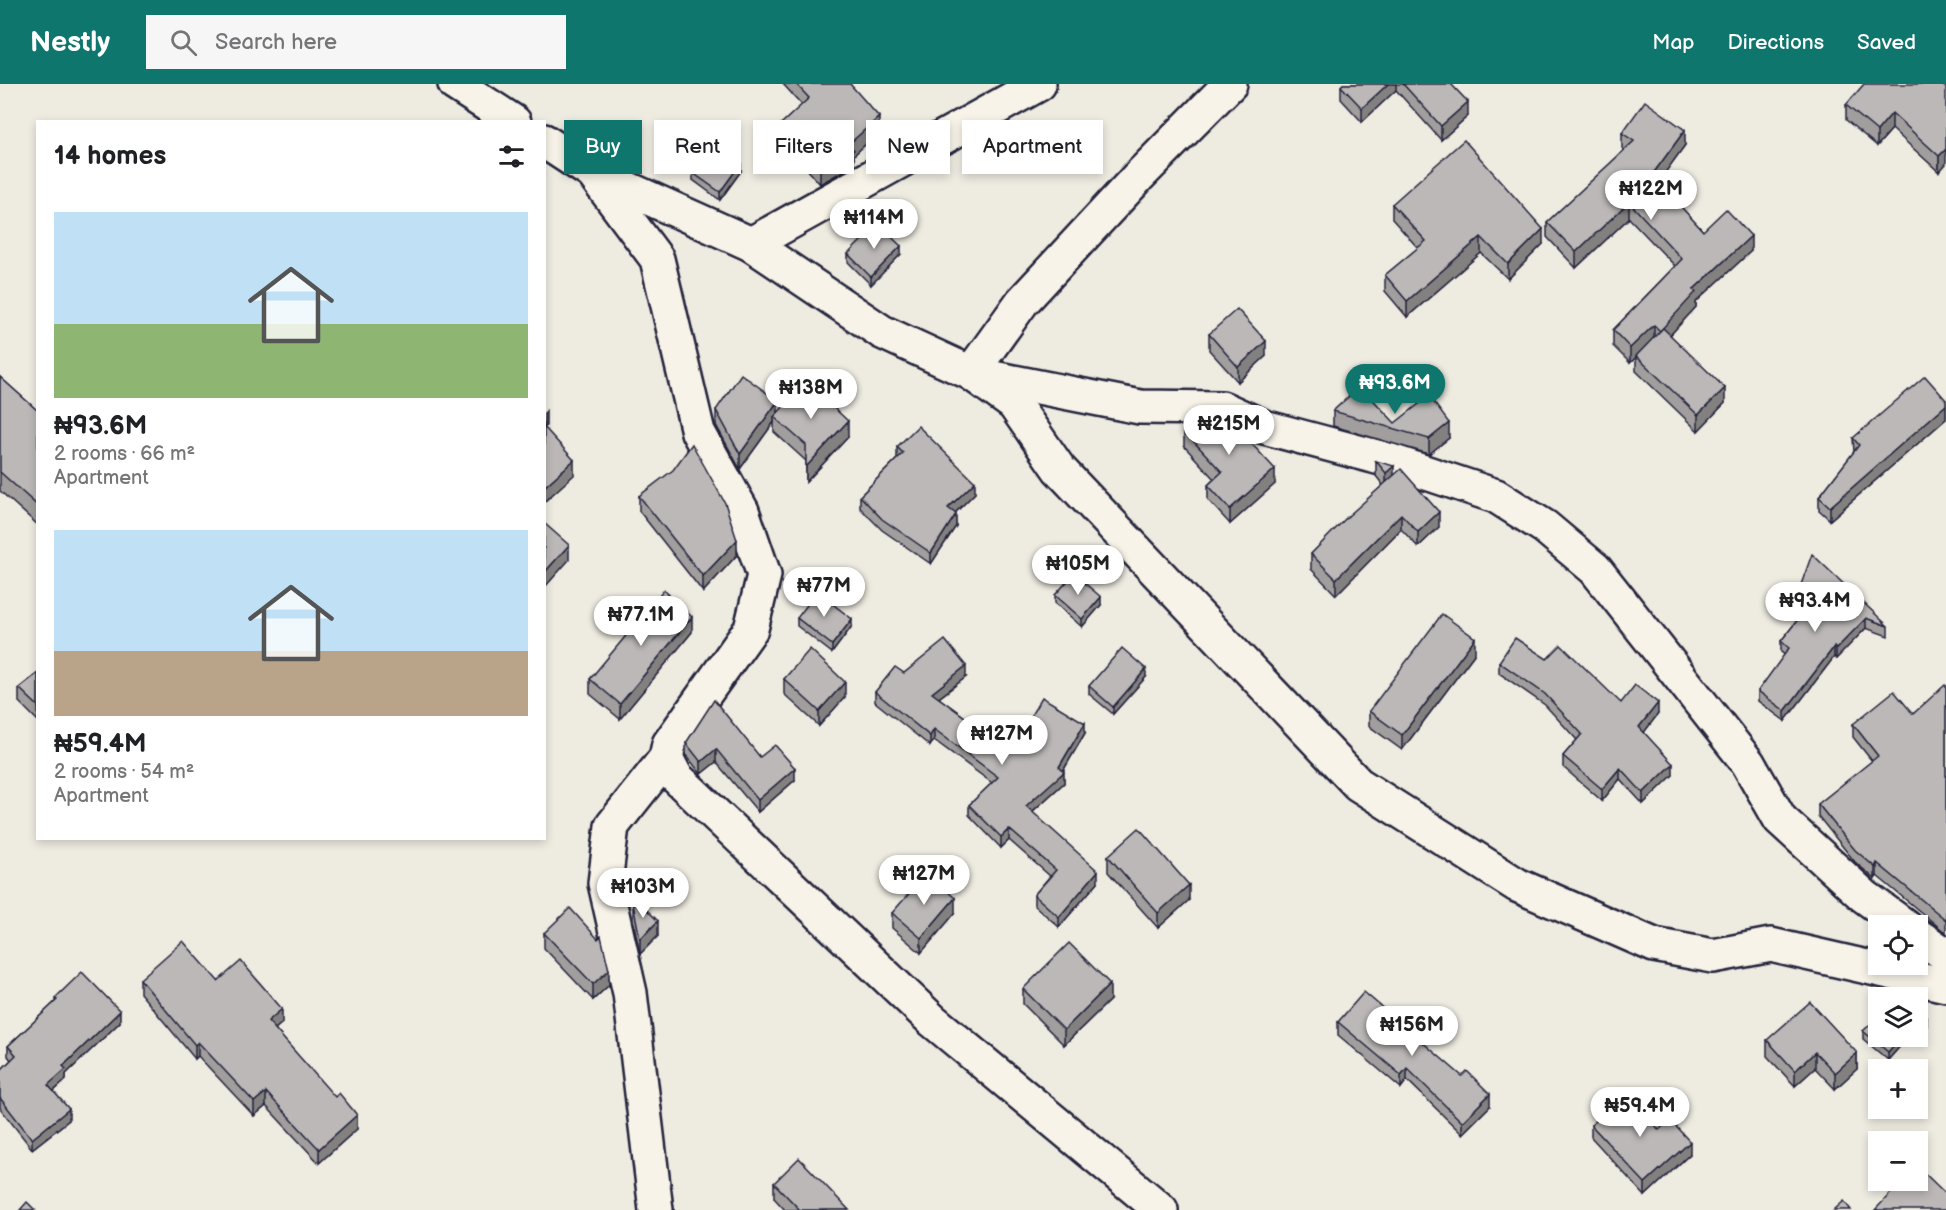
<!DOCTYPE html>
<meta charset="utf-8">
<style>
body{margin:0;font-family:"Balsamiq Sans",sans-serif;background:#f6f6f6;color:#202124;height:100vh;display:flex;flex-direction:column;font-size:22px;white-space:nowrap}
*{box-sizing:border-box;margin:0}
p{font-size:20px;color:#757577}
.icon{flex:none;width:33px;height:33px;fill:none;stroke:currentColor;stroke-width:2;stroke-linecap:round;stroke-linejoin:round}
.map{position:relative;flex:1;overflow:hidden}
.panel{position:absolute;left:36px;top:36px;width:510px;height:720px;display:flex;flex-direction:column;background:#fff;border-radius:0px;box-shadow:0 3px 9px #0003}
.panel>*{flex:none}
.hud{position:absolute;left:564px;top:36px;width:570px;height:54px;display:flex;gap:12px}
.controls{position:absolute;left:1868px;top:831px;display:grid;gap:12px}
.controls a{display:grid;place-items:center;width:60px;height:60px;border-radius:0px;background:#fff;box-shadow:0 3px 9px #0003;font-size:30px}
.price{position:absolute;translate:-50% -51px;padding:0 14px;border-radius:21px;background:#fff;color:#222;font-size:20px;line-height:39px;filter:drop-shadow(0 2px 3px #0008)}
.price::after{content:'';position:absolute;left:50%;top:36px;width:18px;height:14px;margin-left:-9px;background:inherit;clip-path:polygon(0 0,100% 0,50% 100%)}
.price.active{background:#0f766e;color:#fff}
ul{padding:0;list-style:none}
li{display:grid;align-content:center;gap:12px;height:318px;padding:0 18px}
li span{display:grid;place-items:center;height:186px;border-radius:0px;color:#555}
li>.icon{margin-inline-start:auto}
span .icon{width:108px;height:108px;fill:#fffc;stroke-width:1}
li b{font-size:26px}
h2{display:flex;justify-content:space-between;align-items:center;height:72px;padding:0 18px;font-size:26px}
.chip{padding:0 21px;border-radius:0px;background:#fff;box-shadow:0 3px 9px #0003;font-size:21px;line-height:54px}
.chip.active{background:#0f766e;color:#fff}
header{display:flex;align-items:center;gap:36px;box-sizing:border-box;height:84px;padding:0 30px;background:#0f766e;color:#fff}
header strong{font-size:28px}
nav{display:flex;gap:33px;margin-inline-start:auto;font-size:21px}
.search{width:420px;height:54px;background:#f6f6f6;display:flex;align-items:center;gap:15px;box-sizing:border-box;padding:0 21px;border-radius:0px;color:#757577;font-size:22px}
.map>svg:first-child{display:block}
</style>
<header>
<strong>Nestly</strong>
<div class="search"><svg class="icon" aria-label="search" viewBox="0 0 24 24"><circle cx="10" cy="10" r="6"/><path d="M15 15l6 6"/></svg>Search here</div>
<nav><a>Map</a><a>Directions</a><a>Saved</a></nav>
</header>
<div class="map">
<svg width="1946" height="1126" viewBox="0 0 1946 1126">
<rect width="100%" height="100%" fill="#eeebe1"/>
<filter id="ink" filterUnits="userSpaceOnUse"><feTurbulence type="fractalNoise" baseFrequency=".0167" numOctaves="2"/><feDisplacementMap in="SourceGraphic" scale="12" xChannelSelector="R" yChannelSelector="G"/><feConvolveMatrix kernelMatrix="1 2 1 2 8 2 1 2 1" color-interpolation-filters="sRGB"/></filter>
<g filter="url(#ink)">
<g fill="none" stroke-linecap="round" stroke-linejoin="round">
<defs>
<g id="minor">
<polyline points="455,0 514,38"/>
<polyline points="544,57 593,89 751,160 882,248 971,289 1014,320 1059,385 1358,700 1517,801 1654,861 1713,872 1771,861 1946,901"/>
<polyline points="595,92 657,175 698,348 742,427 764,491 751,545 669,660 666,674 612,742 605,799 630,909 656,1126"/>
<polyline points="751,160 1039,0"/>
<polyline points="971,289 1022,218 1138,93 1230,0"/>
<polyline points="983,292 1140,323 1222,324 1264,343 1388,376 1496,412 1545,443 1595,485 1748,679 1780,735 1864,812 1905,842"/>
<polyline points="666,674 676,693 932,936 1161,1126"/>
<polyline points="1917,851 1946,871"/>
</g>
</defs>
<!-- minor casing -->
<use href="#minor" stroke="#22223b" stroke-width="38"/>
<!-- minor -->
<use href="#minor" stroke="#f7f3e8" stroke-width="33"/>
</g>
<!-- wall -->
<g fill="#a19e9d" stroke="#22223b" stroke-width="1.5">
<polygon points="783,0 850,0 879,48 854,71 854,81 820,100 781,55 781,40 802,21"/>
<polygon points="1343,0 1451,0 1468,32 1441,56 1396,6 1362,38 1341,15 1341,2"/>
<polygon points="1941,0 1939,88 1892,45 1877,62 1846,36 1846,21"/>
<polygon points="1622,49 1685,61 1658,98 1703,147 1751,167 1696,218 1696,223 1670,251 1725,319 1698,347 1636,287 1636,273 1630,279 1613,262 1613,246 1675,182 1629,134 1576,184 1547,153 1547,138 1625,66 1622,64"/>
<polygon points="741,87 720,116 693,96 693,89"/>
<polygon points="1392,120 1543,160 1508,195 1481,169 1407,233 1385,207 1385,191 1418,164 1392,135"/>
<polygon points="848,170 901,170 871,201 848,178"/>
<polygon points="1209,250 1266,272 1238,298 1209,266"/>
<polygon points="0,293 38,327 38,441 0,407"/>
<polygon points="1946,316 1946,335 1830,436 1819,426 1819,413 1854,368 1853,354"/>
<polygon points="716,326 778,329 848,353 806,398 806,377 774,348 774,338 740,385 716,341"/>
<polygon points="1333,327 1395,339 1449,354 1429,370 1333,342"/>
<polygon points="1184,347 1275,400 1230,440 1208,416 1208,401 1214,395 1184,362"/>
<polygon points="897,363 975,409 955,429 956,442 931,480 882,446 860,424 860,412 897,375"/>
<polygon points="1376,377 1394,391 1439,443 1418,463 1401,445 1336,511 1311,485 1311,470 1383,401 1376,392"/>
<polygon points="639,412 737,471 703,508 639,427"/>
<polygon points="1798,509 1888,542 1888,552 1866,544 1836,575 1834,573 1785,637 1758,617 1758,607 1785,571 1781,568 1781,557 1808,523 1798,520"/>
<polygon points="1055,511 1101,521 1082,543 1055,519"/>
<polygon points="797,534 852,542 832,569 797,542"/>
<polygon points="692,548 620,635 590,610 590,595"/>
<polygon points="1475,569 1402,666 1369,642 1369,627"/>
<polygon points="1547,575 1621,619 1658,630 1644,648 1673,691 1643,720 1620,695 1602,717 1563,683 1563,672 1577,656 1545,621 1499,589 1499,578"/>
<polygon points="38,589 38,637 19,618 19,604"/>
<polygon points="904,589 966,593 939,614 1010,666 1085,649 1063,687 1064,699 1032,728 1098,798 1059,843 1034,821 1034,811 1050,792 1009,756 1001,764 969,731 969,721 992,699 934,656 930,662 875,618 875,608"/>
<polygon points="1146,593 1113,630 1089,610 1089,602"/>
<polygon points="784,595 845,613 819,642 784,610"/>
<polygon points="1946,602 1946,849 1877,792 1875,795 1855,778 1818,732 1818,720 1872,677 1853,653 1853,640 1913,630"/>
<polygon points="686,659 760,673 795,696 758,728 716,678 701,690 686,671"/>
<polygon points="1108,772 1189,816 1158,844 1108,788"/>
<polygon points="633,820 658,852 640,870 633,836"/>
<polygon points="892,829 955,829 921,869 892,844"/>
<polygon points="544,849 609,901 593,916 544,864"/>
<polygon points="140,895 218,897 282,939 275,945 357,1045 319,1079 266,1022 254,1032 198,972 195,975 140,909"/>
<polygon points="1023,905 1110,916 1064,961 1023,920"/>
<polygon points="55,914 120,938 66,990 66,996 54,1007 69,1036 32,1065 0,1024 0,987 11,976 8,972 8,962 55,918"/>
<polygon points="1338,938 1462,992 1490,1022 1462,1050 1407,996 1401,1004 1338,951"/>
<polygon points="1863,947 1878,952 1915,952 1905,962 1903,959 1888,976 1863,955"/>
<polygon points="1767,956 1857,969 1857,985 1835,1005 1815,984 1795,1002 1767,972"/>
<polygon points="1591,1041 1659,1046 1690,1070 1645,1112 1591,1053"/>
<polygon points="774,1099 849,1126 785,1126 774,1114"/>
</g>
<!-- shaded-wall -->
<g fill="#838180" stroke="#22223b" stroke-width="1.5">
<polygon points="1388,0 1396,0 1396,6 1362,38 1362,24"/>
<polygon points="1468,18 1468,32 1441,56 1441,42"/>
<polygon points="1892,29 1892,45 1877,62 1877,47"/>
<polygon points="879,33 879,48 854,71 854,81 820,100 820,85"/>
<polygon points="1685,46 1685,61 1652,107 1652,91"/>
<polygon points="1946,65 1946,80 1939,88 1939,72"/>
<polygon points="741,79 741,87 720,116 720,108"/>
<polygon points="1629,118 1629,134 1576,184 1576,168"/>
<polygon points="1543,145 1543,160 1508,195 1508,180"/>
<polygon points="1751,152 1751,167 1696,218 1696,223 1660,262 1660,247 1693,206"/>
<polygon points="1481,153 1481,169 1407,233 1407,217"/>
<polygon points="901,162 901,170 871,201 871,193"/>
<polygon points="1654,241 1654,257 1630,279 1630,264"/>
<polygon points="1266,257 1266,272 1238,298 1238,283"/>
<polygon points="1725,304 1725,319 1698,347 1698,331"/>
<polygon points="778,317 778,333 774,333 774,338 740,385 740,370"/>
<polygon points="1946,321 1946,335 1830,436 1830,423"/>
<polygon points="546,327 546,342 544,344 544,330"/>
<polygon points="848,337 848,353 806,398 806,383"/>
<polygon points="1449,339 1449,354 1429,370 1429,355"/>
<polygon points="574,376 574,391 544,418 544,403"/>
<polygon points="1394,382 1394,398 1386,404 1386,389"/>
<polygon points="1275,385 1275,400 1230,440 1230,425"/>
<polygon points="975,398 975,409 948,436 948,424"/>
<polygon points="1439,428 1439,443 1418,463 1418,448"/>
<polygon points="956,430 956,442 931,480 931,469"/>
<polygon points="1401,430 1401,445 1336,511 1336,495"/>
<polygon points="737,456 737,471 703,508 703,492"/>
<polygon points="569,461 569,476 544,504 544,489"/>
<polygon points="1101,513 1101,521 1082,543 1082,535"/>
<polygon points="692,533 692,548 620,635 620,620"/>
<polygon points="1866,534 1866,544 1836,575 1836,565"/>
<polygon points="852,535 852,542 832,569 832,561"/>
<polygon points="1475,554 1475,569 1402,666 1402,651"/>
<polygon points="1834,563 1834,573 1785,637 1785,627"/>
<polygon points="966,582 966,593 932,619 932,609"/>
<polygon points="1146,585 1146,593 1113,630 1113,623"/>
<polygon points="845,598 845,613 819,642 819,627"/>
<polygon points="1658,619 1658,630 1639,655 1639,643"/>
<polygon points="1085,639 1085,649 1060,692 1064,688 1064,699 1026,733 1026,722 1059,683"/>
<polygon points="934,645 934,656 930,662 930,652"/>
<polygon points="716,665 716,678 701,690 701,678"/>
<polygon points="1673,680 1673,691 1643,720 1643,709"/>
<polygon points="795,684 795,696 758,728 758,716"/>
<polygon points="1620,684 1620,695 1602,717 1602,705"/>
<polygon points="1009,745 1009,756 1001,764 1001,753"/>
<polygon points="1877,779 1877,792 1875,795 1875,783"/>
<polygon points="1098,787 1098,798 1059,843 1059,833"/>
<polygon points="1189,801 1189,816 1158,844 1158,829"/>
<polygon points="955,814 955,829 921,869 921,854"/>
<polygon points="658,837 658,852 640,870 640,855"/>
<polygon points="609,886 609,901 593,916 593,900"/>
<polygon points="1110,900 1110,916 1064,961 1064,946"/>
<polygon points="282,925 282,939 268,951 268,937"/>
<polygon points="120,927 120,938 66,990 66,996 48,1012 48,1001 63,982"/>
<polygon points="1927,934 1927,942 1917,951 1917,943"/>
<polygon points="1902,952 1903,952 1903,959 1888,976 1888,968"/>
<polygon points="1907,952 1915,952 1905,962 1905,954"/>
<polygon points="198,958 198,972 195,975 195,961"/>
<polygon points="1815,968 1815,984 1795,1002 1795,987"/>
<polygon points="1857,969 1857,985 1835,1005 1835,989"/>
<polygon points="1407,984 1407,996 1401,1004 1401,991"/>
<polygon points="266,1008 266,1022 254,1032 254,1018"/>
<polygon points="1490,1010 1490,1022 1462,1050 1462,1038"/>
<polygon points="69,1025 69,1036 32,1065 32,1055"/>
<polygon points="357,1031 357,1045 319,1079 319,1065"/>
<polygon points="1690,1058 1690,1070 1645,1112 1645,1099"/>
</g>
<!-- building -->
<g fill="#bbb8b7" stroke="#22223b" stroke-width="1.5">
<polygon points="796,0 850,0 879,33 849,60 854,66 820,85 781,40 809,14"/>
<polygon points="1343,0 1388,0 1362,24 1341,2"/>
<polygon points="1403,0 1451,0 1468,18 1441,42"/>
<polygon points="1864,0 1941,0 1946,4 1946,65 1939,72 1892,29 1877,47 1846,21"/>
<polygon points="1645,17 1685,46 1652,91 1703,147 1726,125 1751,152 1693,206 1696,208 1660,247 1654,241 1630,264 1613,246 1682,175 1629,118 1576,168 1547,138 1634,57 1622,49"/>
<polygon points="1464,56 1543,145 1508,180 1481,153 1407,217 1385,191 1426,157 1392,120"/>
<polygon points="714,60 741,79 720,108 693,89"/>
<polygon points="878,140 901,162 871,193 848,170"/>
<polygon points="1237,225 1266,257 1238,283 1209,250"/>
<polygon points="1663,244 1725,304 1698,331 1636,272"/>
<polygon points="741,290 778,317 740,370 716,326"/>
<polygon points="1925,292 1946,316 1946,321 1830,423 1819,413 1859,361 1853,354"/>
<polygon points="0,293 38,327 38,422 0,388"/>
<polygon points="806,298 848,337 806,383 806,361 774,333"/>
<polygon points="1360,302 1395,339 1429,312 1449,339 1429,355 1333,327"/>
<polygon points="1205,327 1218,327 1225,331 1275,385 1230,425 1208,401 1222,388 1184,347"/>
<polygon points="918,342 975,398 948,424 956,430 931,469 882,435 860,412 903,369 897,363"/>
<polygon points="544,343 574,376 544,403"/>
<polygon points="692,360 725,419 737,456 703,492 639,412 673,386"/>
<polygon points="1376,377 1394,382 1386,389"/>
<polygon points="1401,385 1439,428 1418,448 1401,430 1336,495 1311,470 1347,433"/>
<polygon points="544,439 569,461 544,489"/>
<polygon points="1812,470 1888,542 1866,534 1836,565 1834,563 1785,627 1758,607 1789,564 1781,557 1814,515 1798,509"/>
<polygon points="1074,490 1101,513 1082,535 1055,511"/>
<polygon points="664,506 692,533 620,620 590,595"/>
<polygon points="817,508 852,535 832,561 797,534"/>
<polygon points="1442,530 1475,554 1402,651 1369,627"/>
<polygon points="1515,554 1547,575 1561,561 1621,619 1635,601 1658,619 1639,643 1673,680 1643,709 1620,684 1602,705 1563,672 1582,650 1545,610 1499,578"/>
<polygon points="945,556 966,582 932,609 1010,666 1042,613 1085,639 1059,683 1064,688 1026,722 1098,787 1059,833 1034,811 1056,786 1009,745 1001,753 969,721 998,693 934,645 930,652 875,608 895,583 904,589"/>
<polygon points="1122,564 1146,585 1113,623 1089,602"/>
<polygon points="810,565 845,598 819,627 784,595"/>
<polygon points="38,589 38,622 19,604"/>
<polygon points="1945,601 1946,602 1946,836 1877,779 1875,783 1855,766 1818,720 1878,672 1853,640 1894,607 1913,630"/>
<polygon points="714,616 760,673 775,661 795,684 758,716 716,665 701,678 686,659"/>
<polygon points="1139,744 1189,801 1158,829 1108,772"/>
<polygon points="927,789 955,814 921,854 892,829"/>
<polygon points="637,816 658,837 640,855 633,820"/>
<polygon points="570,824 598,855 601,852 609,886 593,900 544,849"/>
<polygon points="183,857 218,897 241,877 282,925 268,937 335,1013 339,1009 357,1031 319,1065 266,1008 254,1018 198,958 195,961 140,895"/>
<polygon points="1069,859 1110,900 1064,946 1023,905"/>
<polygon points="82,888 120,927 63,982 66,985 48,1001 69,1025 32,1055 0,1014 0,987 16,971 8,962 57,916 55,914"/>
<polygon points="1364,908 1462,992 1467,987 1490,1010 1462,1038 1407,984 1401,991 1338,938"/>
<polygon points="1904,909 1908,914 1900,914"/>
<polygon points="1810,918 1857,969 1835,989 1815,968 1795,987 1767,956"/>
<polygon points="1917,923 1927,934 1917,943"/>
<polygon points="1878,933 1878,952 1902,952 1888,968 1863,947"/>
<polygon points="1630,1009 1659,1046 1670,1036 1690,1058 1645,1099 1591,1041"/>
<polygon points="799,1074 849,1126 800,1126 774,1099"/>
<polygon points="1917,1082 1946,1110 1946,1126 1875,1126 1903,1096 1917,1096"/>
<polygon points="1844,1117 1851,1126 1834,1126"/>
<polygon points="27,1118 35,1126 20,1126"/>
</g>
</g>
</svg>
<div class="controls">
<a><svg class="icon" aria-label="locate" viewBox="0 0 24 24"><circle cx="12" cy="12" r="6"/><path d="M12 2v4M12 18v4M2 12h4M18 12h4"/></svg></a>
<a><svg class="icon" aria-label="layers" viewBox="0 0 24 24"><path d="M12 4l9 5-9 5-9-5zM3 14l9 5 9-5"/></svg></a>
<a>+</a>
<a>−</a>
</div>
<b class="price" style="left:1651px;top:137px">₦122M</b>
<b class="price" style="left:874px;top:166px">₦114M</b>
<b class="price active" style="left:1395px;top:331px">₦93.6M</b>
<b class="price" style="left:811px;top:336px">₦138M</b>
<b class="price" style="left:1229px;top:372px">₦215M</b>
<b class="price" style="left:1078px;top:512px">₦105M</b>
<b class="price" style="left:824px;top:534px">₦77M</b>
<b class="price" style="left:1815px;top:549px">₦93.4M</b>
<b class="price" style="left:641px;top:563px">₦77.1M</b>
<b class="price" style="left:1002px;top:682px">₦127M</b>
<b class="price" style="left:924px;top:822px">₦127M</b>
<b class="price" style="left:643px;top:835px">₦103M</b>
<b class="price" style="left:1412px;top:973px">₦156M</b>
<b class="price" style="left:1640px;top:1054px">₦59.4M</b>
<div class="hud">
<a class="chip active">Buy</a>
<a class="chip">Rent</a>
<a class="chip">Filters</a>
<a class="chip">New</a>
<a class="chip">Apartment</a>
</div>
<section class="panel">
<h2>14 homes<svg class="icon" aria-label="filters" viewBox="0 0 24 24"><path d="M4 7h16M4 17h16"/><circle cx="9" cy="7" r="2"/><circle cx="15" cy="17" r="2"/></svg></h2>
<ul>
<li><span style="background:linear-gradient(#bfe0f5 60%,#8fb573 0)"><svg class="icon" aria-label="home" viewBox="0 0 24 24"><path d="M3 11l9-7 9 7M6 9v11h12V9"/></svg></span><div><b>₦93.6M</b><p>2 rooms · 66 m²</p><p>Apartment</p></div></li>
<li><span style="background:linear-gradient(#bfe0f5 65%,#b9a48a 0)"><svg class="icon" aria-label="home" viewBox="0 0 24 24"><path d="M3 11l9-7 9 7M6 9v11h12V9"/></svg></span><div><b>₦59.4M</b><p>2 rooms · 54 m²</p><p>Apartment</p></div></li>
</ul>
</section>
</div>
